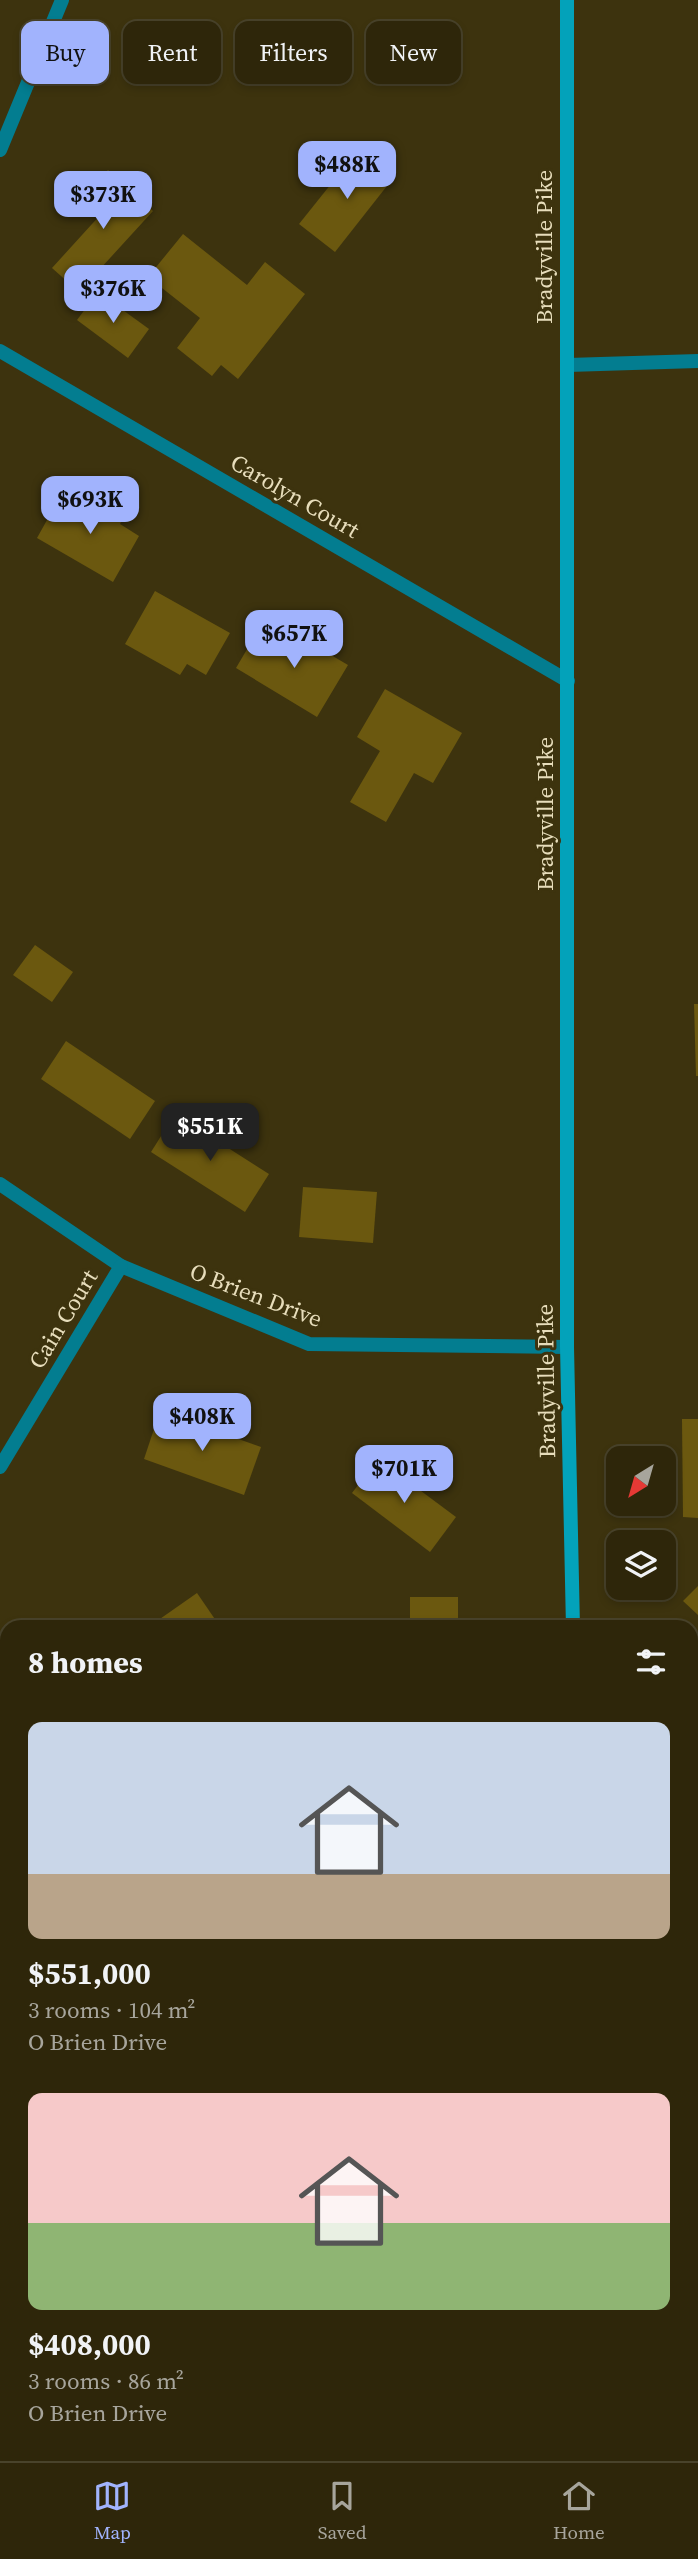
<!DOCTYPE html>
<meta charset="utf-8">
<style>
body{margin:0;font-family:"Source Serif 4",serif;background:#3a3218;color:#f1f3f6;height:100vh;display:flex;flex-direction:column;font-size:26px;white-space:nowrap}
*{box-sizing:border-box;margin:0}
p{font-size:23px;color:#a7a59c}
.icon{flex:none;width:38px;height:38px;fill:none;stroke:currentColor;stroke-width:2;stroke-linecap:round;stroke-linejoin:round}
.map{position:relative;flex:1;overflow:hidden}
.panel{position:absolute;left:0px;top:1620px;width:698px;height:842px;display:flex;flex-direction:column;background:#2e260a;border-radius:21px 21px 0 0;box-shadow:0 4px 10px #0003,0 0 0 2px #49432b}
.panel>*{flex:none}
.guide{position:absolute;left:21px;top:21px;width:656px;height:63px;display:flex;gap:14px}
.needle{width:46px;rotate:217deg}
.fabs{position:absolute;left:606px;top:1446px;display:grid;gap:14px}
.fabs a{display:grid;place-items:center;width:70px;height:70px;border-radius:14px;background:#2e260a;box-shadow:0 4px 10px #0003,0 0 0 2px #49432b;font-size:35px}
.price{position:absolute;translate:-50% -60px;padding:0 16px;border-radius:14px;background:#a1b3fd;color:#111;font-size:23px;line-height:46px;filter:drop-shadow(0 2px 4px #0008)}
.price::after{content:'';position:absolute;left:50%;top:42px;width:21px;height:16px;margin-left:-10px;background:inherit;clip-path:polygon(0 0,100% 0,50% 100%)}
.price.on{background:#222;color:#fff}
ul{padding:0;list-style:none}
li{display:grid;align-content:center;gap:14px;height:371px;padding:0 28px}
li span{display:grid;place-items:center;height:217px;border-radius:14px;color:#555}
li>.icon{margin-inline-start:auto}
span .icon{width:126px;height:126px;fill:#fffc;stroke-width:1}
li b{font-size:30px}
h2{display:flex;justify-content:space-between;align-items:center;height:84px;padding:0 28px;font-size:30px}
.tag{padding:0 24px;border-radius:14px;background:#2e260a;box-shadow:0 4px 10px #0003,0 0 0 2px #49432b;font-size:24px;line-height:63px}
.tag.on{background:#a1b3fd;color:#111}
.menu{display:flex;justify-content:space-around;align-items:center;height:98px;border-top:2px solid #49432b;background:#2e260a;font-size:19px;color:#a7a59c}
.menu a{display:grid;justify-items:center;gap:4px}
.menu .on{color:#a1b3fd}
.map>svg:first-child{display:block}
</style>
<div class="map">
<svg width="698" height="2461" viewBox="0 0 698 2461">
<rect width="100%" height="100%" fill="#3d330e"/>
<!-- building -->
<g fill="#6b580f">
<polygon points="359,149 394,177 335,252 299,224"/>
<polygon points="108,170 153,211 79,292 52,268 102,213 83,196"/>
<polygon points="183,234 247,285 265,262 305,294 238,379 221,365 212,376 177,348 200,318 148,277"/>
<polygon points="98,292 149,329 128,358 77,320"/>
<polygon points="61,495 91,513 98,501 124,516 120,524 139,536 113,582 37,538"/>
<polygon points="155,591 230,633 206,675 187,664 180,675 125,644"/>
<polygon points="285,628 348,665 317,717 236,668 256,634 274,646"/>
<polygon points="385,689 462,733 433,783 414,773 386,822 350,802 380,751 357,737"/>
<polygon points="35,945 73,972 52,1002 13,975"/>
<polygon points="694,1004 698,1004 698,1076 696,1076"/>
<polygon points="66,1041 155,1101 130,1139 41,1079"/>
<polygon points="175,1114 269,1174 245,1212 151,1152"/>
<polygon points="303,1187 377,1192 373,1243 299,1237"/>
<polygon points="160,1411 261,1447 244,1495 144,1459"/>
<polygon points="682,1419 698,1419 698,1518 683,1517"/>
<polygon points="378,1459 456,1517 430,1552 352,1493"/>
<polygon points="698,1586 698,1615 683,1601"/>
<polygon points="197,1593 221,1628 147,1628"/>
<rect x="410" y="1597" width="48" height="31"/>
<polygon points="0,1632 7,1632 7,1689 0,1688"/>
<polygon points="691,1870 698,1871 698,1921 691,1921"/>
<polygon points="691,2032 698,2032 698,2113 691,2114"/>
<polygon points="7,2079 7,2134 0,2123 0,2083"/>
<polygon points="698,2162 698,2259 691,2259 691,2163"/>
</g>
<g fill="none" stroke-linecap="round" stroke-linejoin="round">
<!-- service -->
<polyline stroke="#037d90" stroke-width="14" points="568,365 698,361"/>
<!-- minor -->
<g stroke="#037d90" stroke-width="14">
<polyline points="0,150 62,0"/>
<polyline points="0,351 568,681"/>
<polyline points="0,1184 121,1266 309,1344 567,1347"/>
<polyline points="0,1467 121,1266"/>
<polyline points="691,1758 698,1758"/>
<polyline points="0,2350 7,2375"/>
<polyline points="15,2455 15,2461"/>
</g>
<!-- secondary -->
<g stroke="#03a2ba" stroke-width="14">
<polyline points="567,0 567,1347 573,1628"/>
<polyline points="587,2455 587,2461"/>
</g>
</g>
<g text-anchor="middle" stroke-width="6" stroke-linejoin="round" paint-order="stroke">
<!-- street labels -->
<g font-size="23" fill="#e7ddbb" stroke="#3d330e">
<text transform="translate(544 247) rotate(-90)" y="8">Bradyville Pike</text>
<text transform="translate(295 496) rotate(30)" y="8">Carolyn Court</text>
<text transform="translate(545 814) rotate(-90)" y="8">Bradyville Pike</text>
<text transform="translate(256 1295) rotate(21)" y="8">O Brien Drive</text>
<text transform="translate(63 1319) rotate(-59)" y="8">Cain Court</text>
<text transform="translate(546 1381) rotate(-91)" y="8">Bradyville Pike</text>
</g>
</g>
</svg>
<div class="fabs">
<a><svg class="needle" viewBox="-14 -14 28 28"><path d="M0-13l5 13h-10z" fill="#e53935"/><path d="M0 13l5-13h-10z" fill="#a7a59c"/></svg></a>
<a><svg class="icon" aria-label="layers" viewBox="0 0 24 24"><path d="M12 4l9 5-9 5-9-5zM3 14l9 5 9-5"/></svg></a>
</div>
<b class="price" style="left:347px;top:201px">$488K</b>
<b class="price" style="left:103px;top:231px">$373K</b>
<b class="price" style="left:113px;top:325px">$376K</b>
<b class="price" style="left:90px;top:536px">$693K</b>
<b class="price" style="left:294px;top:670px">$657K</b>
<b class="price on" style="left:210px;top:1163px">$551K</b>
<b class="price" style="left:202px;top:1453px">$408K</b>
<b class="price" style="left:404px;top:1505px">$701K</b>
<div class="guide">
<a class="tag on">Buy</a>
<a class="tag">Rent</a>
<a class="tag">Filters</a>
<a class="tag">New</a>
</div>
<section class="panel">
<h2>8 homes<svg class="icon" aria-label="filters" viewBox="0 0 24 24"><path d="M4 7h16M4 17h16"/><circle cx="9" cy="7" r="2"/><circle cx="15" cy="17" r="2"/></svg></h2>
<ul>
<li><span style="background:linear-gradient(#c9d6e8 70%,#b9a48a 0)"><svg class="icon" aria-label="home" viewBox="0 0 24 24"><path d="M3 11l9-7 9 7M6 9v11h12V9"/></svg></span><div><b>$551,000</b><p>3 rooms · 104 m²</p><p>O Brien Drive</p></div></li>
<li><span style="background:linear-gradient(#f6c9c9 60%,#8fb573 0)"><svg class="icon" aria-label="home" viewBox="0 0 24 24"><path d="M3 11l9-7 9 7M6 9v11h12V9"/></svg></span><div><b>$408,000</b><p>3 rooms · 86 m²</p><p>O Brien Drive</p></div></li>
</ul>
</section>
</div>
<nav class="menu">
<a class="on"><svg class="icon" aria-label="map" viewBox="0 0 24 24"><path d="M3 6l6-2 6 2 6-2v14l-6 2-6-2-6 2zM9 4v14M15 6v14"/></svg>Map</a>
<a><svg class="icon" aria-label="saved" viewBox="0 0 24 24"><path d="M7 4h10v16l-5-4-5 4z"/></svg>Saved</a>
<a><svg class="icon" aria-label="home" viewBox="0 0 24 24"><path d="M3 11l9-7 9 7M6 9v11h12V9"/></svg>Home</a>
</nav>
